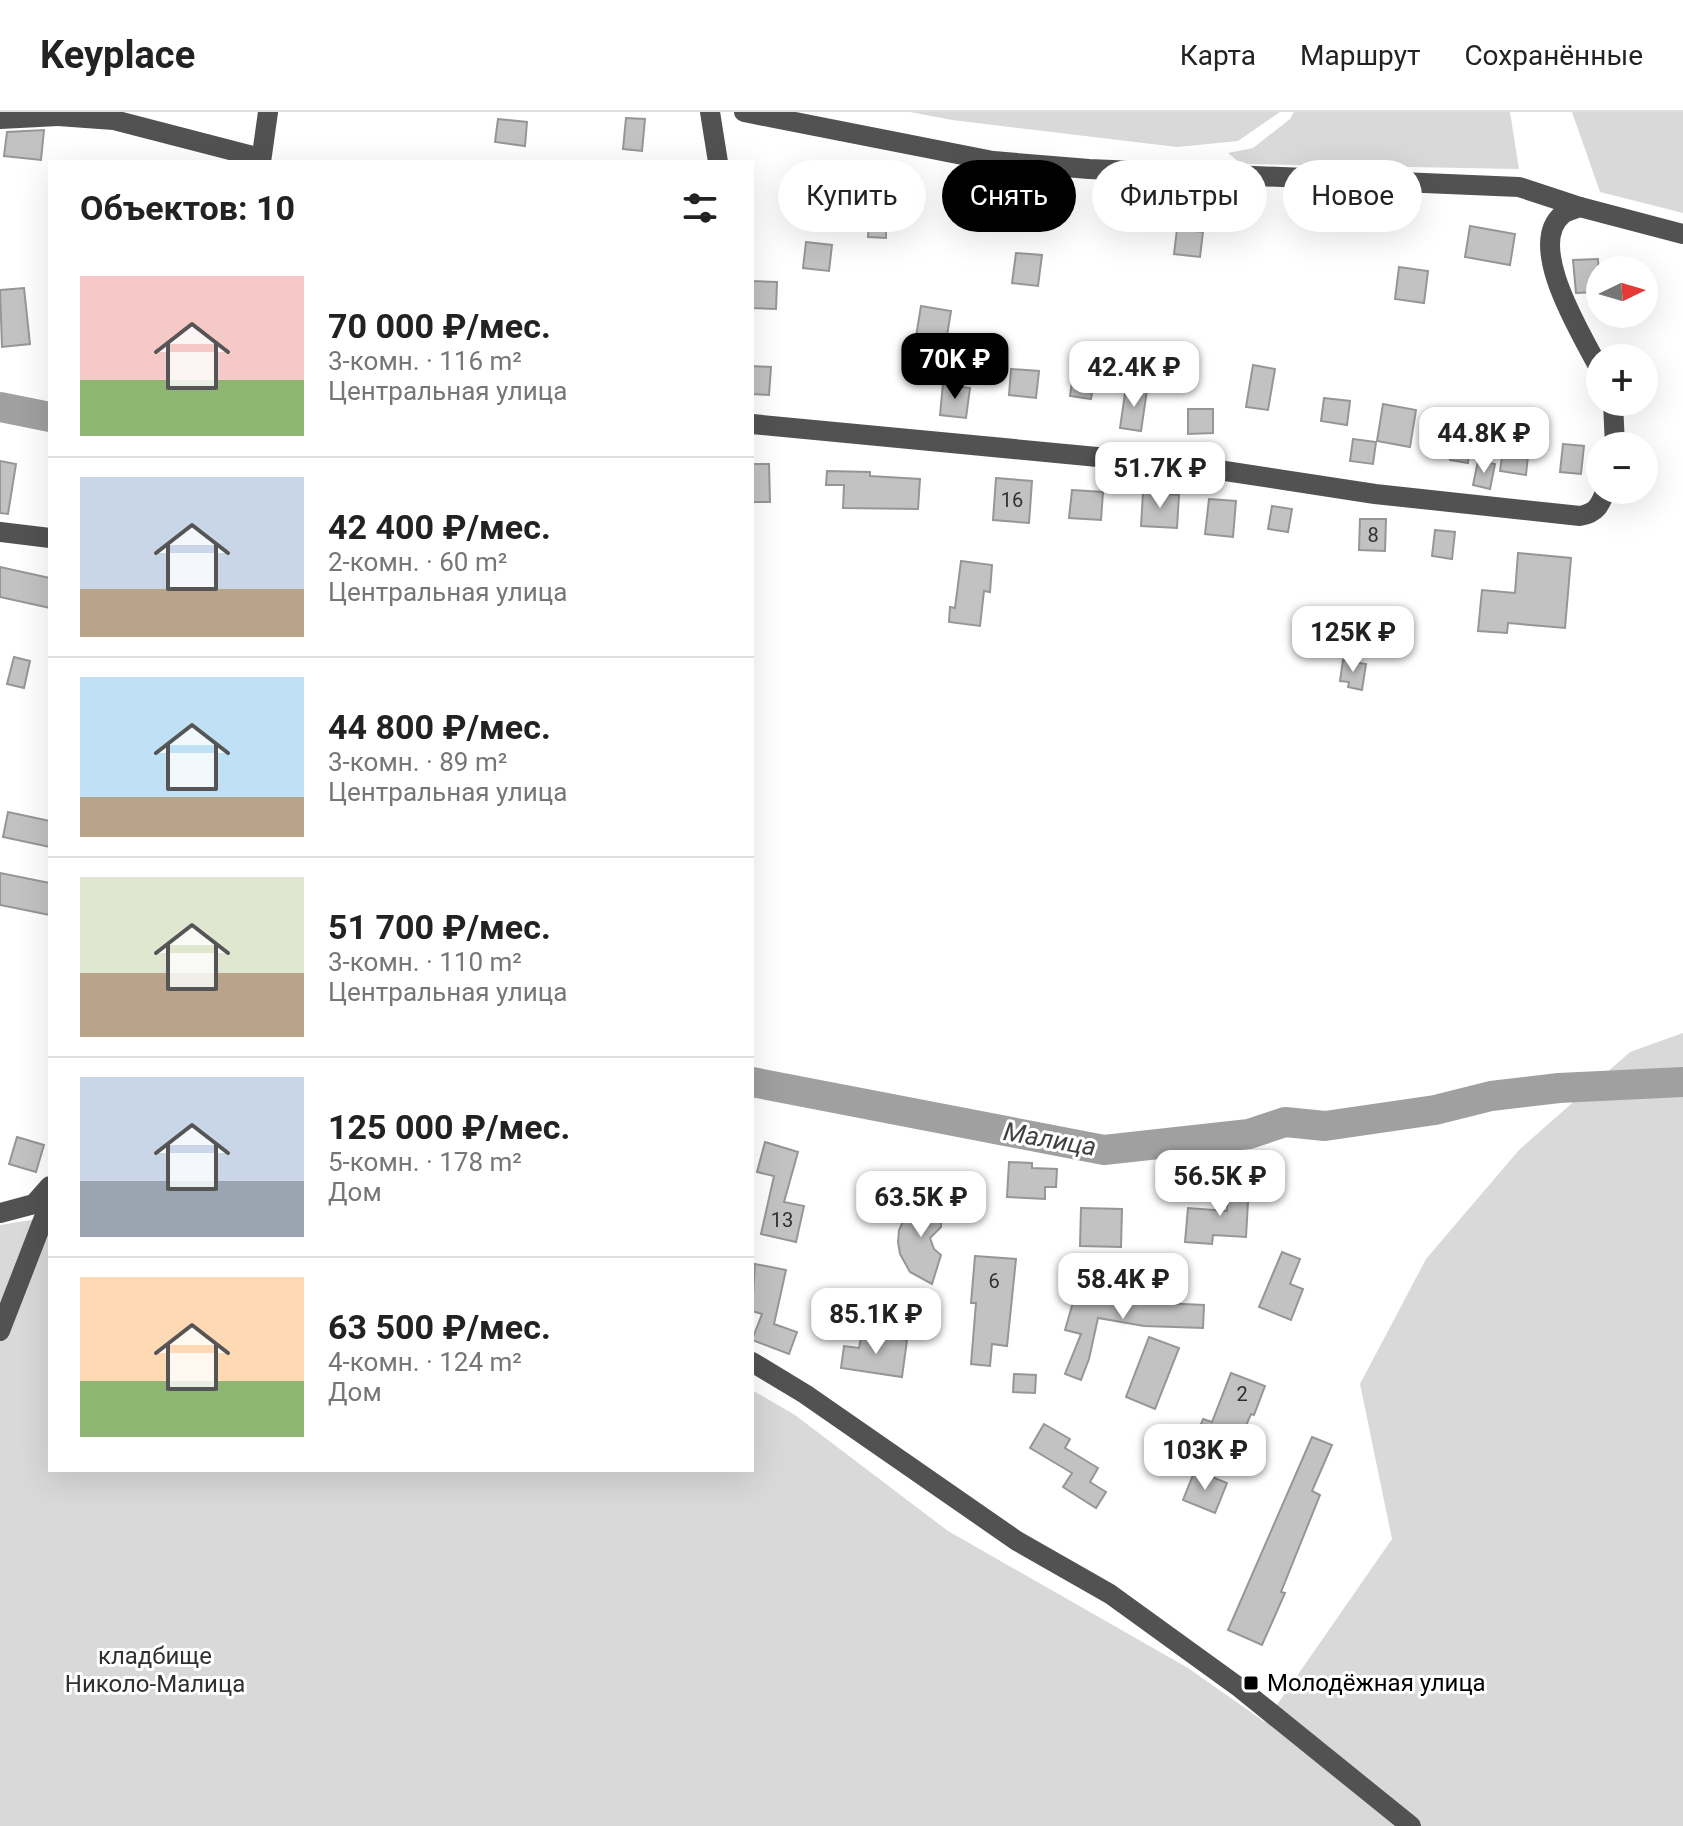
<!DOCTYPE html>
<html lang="ru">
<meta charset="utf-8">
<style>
body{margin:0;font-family:Roboto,sans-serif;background:#f6f6f6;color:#222;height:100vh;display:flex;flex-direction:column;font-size:30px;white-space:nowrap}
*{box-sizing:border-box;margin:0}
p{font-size:26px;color:#767676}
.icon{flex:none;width:44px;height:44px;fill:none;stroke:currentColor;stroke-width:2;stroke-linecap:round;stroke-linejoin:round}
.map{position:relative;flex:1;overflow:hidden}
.details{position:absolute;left:48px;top:48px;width:706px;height:1312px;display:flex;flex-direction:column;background:#fff;border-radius:0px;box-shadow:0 8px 32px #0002}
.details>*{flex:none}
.guide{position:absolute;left:778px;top:48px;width:760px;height:72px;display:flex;gap:16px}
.needle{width:52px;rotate:85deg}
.fabs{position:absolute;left:1586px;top:144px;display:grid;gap:16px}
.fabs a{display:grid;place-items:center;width:72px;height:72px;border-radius:50%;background:#fff;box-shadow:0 8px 32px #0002;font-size:40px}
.price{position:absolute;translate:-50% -68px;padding:0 18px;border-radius:16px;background:#fff;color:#222;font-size:26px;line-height:52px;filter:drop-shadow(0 2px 4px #0008)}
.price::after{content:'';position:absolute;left:50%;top:48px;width:24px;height:18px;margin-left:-12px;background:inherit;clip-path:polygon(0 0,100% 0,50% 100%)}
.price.current{background:#000;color:#fff}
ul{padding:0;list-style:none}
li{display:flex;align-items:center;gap:24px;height:200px;padding:0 32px}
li+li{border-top:2px solid #e0e0e0}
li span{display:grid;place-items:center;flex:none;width:224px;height:160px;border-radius:0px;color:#555}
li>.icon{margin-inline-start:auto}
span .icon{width:96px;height:96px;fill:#fffc;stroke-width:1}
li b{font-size:34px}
h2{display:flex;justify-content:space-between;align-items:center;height:96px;padding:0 32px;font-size:34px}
.tag{padding:0 28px;border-radius:36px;background:#fff;box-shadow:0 8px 32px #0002;font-size:28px;line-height:72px}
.tag.current{background:#000;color:#fff}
header{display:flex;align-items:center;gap:48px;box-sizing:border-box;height:112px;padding:0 40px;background:#fff;border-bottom:2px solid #e0e0e0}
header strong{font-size:38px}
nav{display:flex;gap:44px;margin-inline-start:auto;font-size:28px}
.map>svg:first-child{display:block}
</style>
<header>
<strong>Keyplace</strong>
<nav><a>Карта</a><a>Маршрут</a><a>Сохранённые</a></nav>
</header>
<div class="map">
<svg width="1683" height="1714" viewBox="0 0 1683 1714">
<rect width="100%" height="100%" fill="#fff"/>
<!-- green -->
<g fill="#d9d9d9">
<polygon points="910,0 1280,0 1238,29 1177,35 952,8"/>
<polygon points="1294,0 1510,0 1519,57 1241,52 1228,41 1253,36 1290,7"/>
<polygon points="1572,0 1683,0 1683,101 1600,80"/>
<polygon points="1683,921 1683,1714 0,1714 0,1113 50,1105 50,1358 752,1358 752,1278 795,1303 948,1419 1188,1556 1265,1610 1392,1427 1360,1272 1426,1147 1519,1038 1630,940"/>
</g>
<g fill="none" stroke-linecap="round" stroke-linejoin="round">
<!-- river -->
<g stroke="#a0a0a0" stroke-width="30">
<polyline points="0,295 50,305"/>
<polyline points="752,970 1104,1038 1249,1022 1285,1010 1325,1014 1435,998 1491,984 1559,976 1683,970"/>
</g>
</g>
<!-- building -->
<g fill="#c2c2c2" stroke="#969696" stroke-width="2">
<polygon points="626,6 645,7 642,39 623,37"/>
<polygon points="498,7 527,10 525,34 495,30"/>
<polygon points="44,18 41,48 4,44 7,20"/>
<polygon points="984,80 1010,84 1007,107 981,104"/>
<polygon points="869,103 886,104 886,126 868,125"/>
<polygon points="1470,114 1515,122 1510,153 1465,145"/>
<polygon points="1177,117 1203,120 1200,145 1174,142"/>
<polygon points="806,130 832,133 829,159 803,156"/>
<polygon points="1016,141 1042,143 1038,174 1012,171"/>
<polygon points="1598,147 1600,180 1576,181 1573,148"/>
<polygon points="1399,155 1428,159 1424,191 1395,187"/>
<polygon points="752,169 777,170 776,197 752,196"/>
<polygon points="24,176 30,232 2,235 0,178"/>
<polygon points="921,194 951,199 945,236 915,231"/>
<polygon points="1076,242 1097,246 1091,287 1070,284"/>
<polygon points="1253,253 1275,257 1268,298 1246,295"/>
<polygon points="752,254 771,255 769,283 752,282"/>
<polygon points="1011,257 1039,259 1036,286 1009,283"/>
<polygon points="943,272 970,276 966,306 940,303"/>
<polygon points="1126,275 1147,278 1141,319 1120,316"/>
<polygon points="1324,286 1350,289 1347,313 1321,309"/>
<polygon points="1383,292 1416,298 1410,335 1377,329"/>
<polygon points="1188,297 1213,297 1213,321 1188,322"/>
<polygon points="1454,315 1472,317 1468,351 1450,348"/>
<polygon points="1353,327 1376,330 1373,352 1350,349"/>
<polygon points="1504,330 1529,333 1526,363 1500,359"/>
<polygon points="1563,332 1584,334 1581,362 1560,360"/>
<polygon points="0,349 16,352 8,402 0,401"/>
<polygon points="1478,349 1495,352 1490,377 1473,373"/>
<polygon points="752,352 769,352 770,390 752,390"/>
<polygon points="827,359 870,360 870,364 920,367 918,397 843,396 844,373 826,373"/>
<polygon points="996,366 1032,369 1029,411 993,408"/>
<polygon points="1072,378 1103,380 1101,408 1069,406"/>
<polygon points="1143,380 1179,383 1177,416 1141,414"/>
<polygon points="1209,387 1236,389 1233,425 1205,422"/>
<polygon points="1272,394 1292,397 1288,420 1268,417"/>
<polygon points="1360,407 1386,407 1385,439 1359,438"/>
<polygon points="1435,418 1455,420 1452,447 1432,444"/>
<polygon points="1518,441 1571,446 1565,516 1508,511 1507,521 1478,519 1482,478 1515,481"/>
<polygon points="961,449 992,453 990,480 984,479 980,514 949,510 950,495 955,496"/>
<polygon points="0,455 50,466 50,496 0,485"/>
<polygon points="14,545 30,549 24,576 7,572"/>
<polygon points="1343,548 1366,552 1362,578 1348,575 1349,570 1340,569"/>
<polygon points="8,700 50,709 50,735 3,725"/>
<polygon points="0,761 50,771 50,803 0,793"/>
<polygon points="17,1025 44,1033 36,1060 9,1052"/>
<polygon points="765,1030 798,1040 784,1090 804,1094 796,1130 761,1122 774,1064 757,1060"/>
<polygon points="1009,1050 1032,1051 1032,1056 1057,1057 1056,1075 1045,1075 1045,1087 1007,1085"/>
<polygon points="1228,1071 1249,1073 1246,1125 1213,1123 1212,1132 1185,1130 1188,1096 1227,1099"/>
<polygon points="940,1083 941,1115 930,1126 934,1137 941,1143 932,1172 910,1160 900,1142 898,1130 899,1118 908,1099 916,1092"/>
<polygon points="1081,1096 1122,1097 1121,1135 1080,1134"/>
<polygon points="1282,1140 1300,1147 1290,1172 1303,1177 1291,1208 1259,1195"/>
<polygon points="975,1144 1016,1147 1007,1234 992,1232 990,1254 971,1252 976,1191 971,1191"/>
<polygon points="755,1152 786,1158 774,1212 797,1220 789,1242 752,1228 762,1202 752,1199"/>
<polygon points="1076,1180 1116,1192 1117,1183 1140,1186 1139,1190 1204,1193 1203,1216 1144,1214 1098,1206 1089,1247 1081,1268 1065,1262 1081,1222 1065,1218"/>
<polygon points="862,1221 907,1228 902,1265 841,1256 844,1234 859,1236"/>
<polygon points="1149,1225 1179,1236 1155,1297 1126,1285"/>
<polygon points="1231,1261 1265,1274 1254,1303 1251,1302 1234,1341 1196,1325 1203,1307 1212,1310"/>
<polygon points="1014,1262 1036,1263 1035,1281 1013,1280"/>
<polygon points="1044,1312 1070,1327 1065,1336 1098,1356 1090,1370 1106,1380 1096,1396 1063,1375 1072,1361 1030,1336"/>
<polygon points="1312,1325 1332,1333 1312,1379 1320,1383 1281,1480 1285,1481 1262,1533 1228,1518"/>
<polygon points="1195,1358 1227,1371 1215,1401 1183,1388"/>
</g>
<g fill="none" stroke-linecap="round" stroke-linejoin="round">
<!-- minor -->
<g stroke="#525252" stroke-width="20">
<polyline points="56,0 58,4 114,8 261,46"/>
<polyline points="710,0 718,50"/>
<polyline points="744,0 993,49 1089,57 1519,75 1580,95 1683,122"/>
<polyline points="0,7 58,4"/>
<polyline points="261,50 268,0"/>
<path d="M1580,95C1575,97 1567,99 1563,102C1524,133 1584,226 1600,258"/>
<polyline points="1613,290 1615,334"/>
<path d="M752,312L1192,354L1375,382L1580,404C1597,401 1600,393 1606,378"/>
<polyline points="0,420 50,426"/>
<polyline points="0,1101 34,1092 50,1074"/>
<polyline points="0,1219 50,1090"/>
<polyline points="752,1250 805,1282 1017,1429 1110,1482 1240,1576 1411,1714"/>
</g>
</g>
<!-- markers -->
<rect fill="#000" stroke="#fff" stroke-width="3" x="1243" y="1563" width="16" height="16" rx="4"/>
<g text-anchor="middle" stroke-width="6" stroke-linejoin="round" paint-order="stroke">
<!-- number labels -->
<g font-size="20" fill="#303030">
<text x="1012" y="395">16</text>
<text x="1373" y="430">8</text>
<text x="782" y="1115">13</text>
<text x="994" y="1176">6</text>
<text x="1242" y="1289">2</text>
</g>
<!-- park labels -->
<g font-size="24" fill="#303030" stroke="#fff">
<text x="155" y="1552">кладбище<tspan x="155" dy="28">Николо-Малица</tspan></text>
</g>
<!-- poi labels -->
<g font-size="24" fill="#000" stroke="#fff" text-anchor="start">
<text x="1267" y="1579">Молодёжная улица</text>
</g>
<!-- water labels -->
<g font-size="26" font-style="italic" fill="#414141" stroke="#fff">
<text transform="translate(1050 1027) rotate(10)" y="9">Малица</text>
</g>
</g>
</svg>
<div class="fabs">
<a><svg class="needle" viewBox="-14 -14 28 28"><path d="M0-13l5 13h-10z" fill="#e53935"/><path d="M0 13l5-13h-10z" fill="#767676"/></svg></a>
<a>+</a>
<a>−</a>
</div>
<b class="price current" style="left:955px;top:289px">70K ₽</b>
<b class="price" style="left:1134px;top:297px">42.4K ₽</b>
<b class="price" style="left:1484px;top:363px">44.8K ₽</b>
<b class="price" style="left:1160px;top:398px">51.7K ₽</b>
<b class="price" style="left:1353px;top:562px">125K ₽</b>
<b class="price" style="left:1220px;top:1106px">56.5K ₽</b>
<b class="price" style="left:921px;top:1127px">63.5K ₽</b>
<b class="price" style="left:1123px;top:1209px">58.4K ₽</b>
<b class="price" style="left:876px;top:1244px">85.1K ₽</b>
<b class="price" style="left:1205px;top:1380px">103K ₽</b>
<div class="guide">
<a class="tag">Купить</a>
<a class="tag current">Снять</a>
<a class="tag">Фильтры</a>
<a class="tag">Новое</a>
</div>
<section class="details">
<h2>Объектов: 10<svg class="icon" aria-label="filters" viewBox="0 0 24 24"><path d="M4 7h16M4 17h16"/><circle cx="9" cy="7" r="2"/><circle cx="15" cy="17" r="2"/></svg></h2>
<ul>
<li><span style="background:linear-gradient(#f6c9c9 65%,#8fb573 0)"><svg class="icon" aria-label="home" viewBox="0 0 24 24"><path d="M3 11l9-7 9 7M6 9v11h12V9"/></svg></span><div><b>70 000 ₽/мес.</b><p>3-комн. · 116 m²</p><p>Центральная улица</p></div></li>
<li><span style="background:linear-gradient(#c9d6e8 70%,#b9a48a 0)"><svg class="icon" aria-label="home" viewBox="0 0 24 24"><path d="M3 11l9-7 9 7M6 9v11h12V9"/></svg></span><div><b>42 400 ₽/мес.</b><p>2-комн. · 60 m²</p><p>Центральная улица</p></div></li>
<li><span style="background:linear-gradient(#bfe0f5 75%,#b9a48a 0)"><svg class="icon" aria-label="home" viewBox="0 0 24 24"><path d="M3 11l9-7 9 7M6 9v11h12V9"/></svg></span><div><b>44 800 ₽/мес.</b><p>3-комн. · 89 m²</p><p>Центральная улица</p></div></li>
<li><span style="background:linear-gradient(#dfe7d0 60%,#b9a48a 0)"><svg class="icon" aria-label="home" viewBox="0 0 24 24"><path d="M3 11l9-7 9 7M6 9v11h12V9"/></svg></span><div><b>51 700 ₽/мес.</b><p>3-комн. · 110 m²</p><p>Центральная улица</p></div></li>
<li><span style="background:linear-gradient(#c9d6e8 65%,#9aa5b1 0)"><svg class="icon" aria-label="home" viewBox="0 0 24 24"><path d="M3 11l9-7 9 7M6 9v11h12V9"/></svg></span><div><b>125 000 ₽/мес.</b><p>5-комн. · 178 m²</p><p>Дом</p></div></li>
<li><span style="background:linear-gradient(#ffd9b3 65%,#8fb573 0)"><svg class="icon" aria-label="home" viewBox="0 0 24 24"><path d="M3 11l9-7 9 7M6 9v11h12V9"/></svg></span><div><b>63 500 ₽/мес.</b><p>4-комн. · 124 m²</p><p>Дом</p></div></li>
</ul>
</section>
</div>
